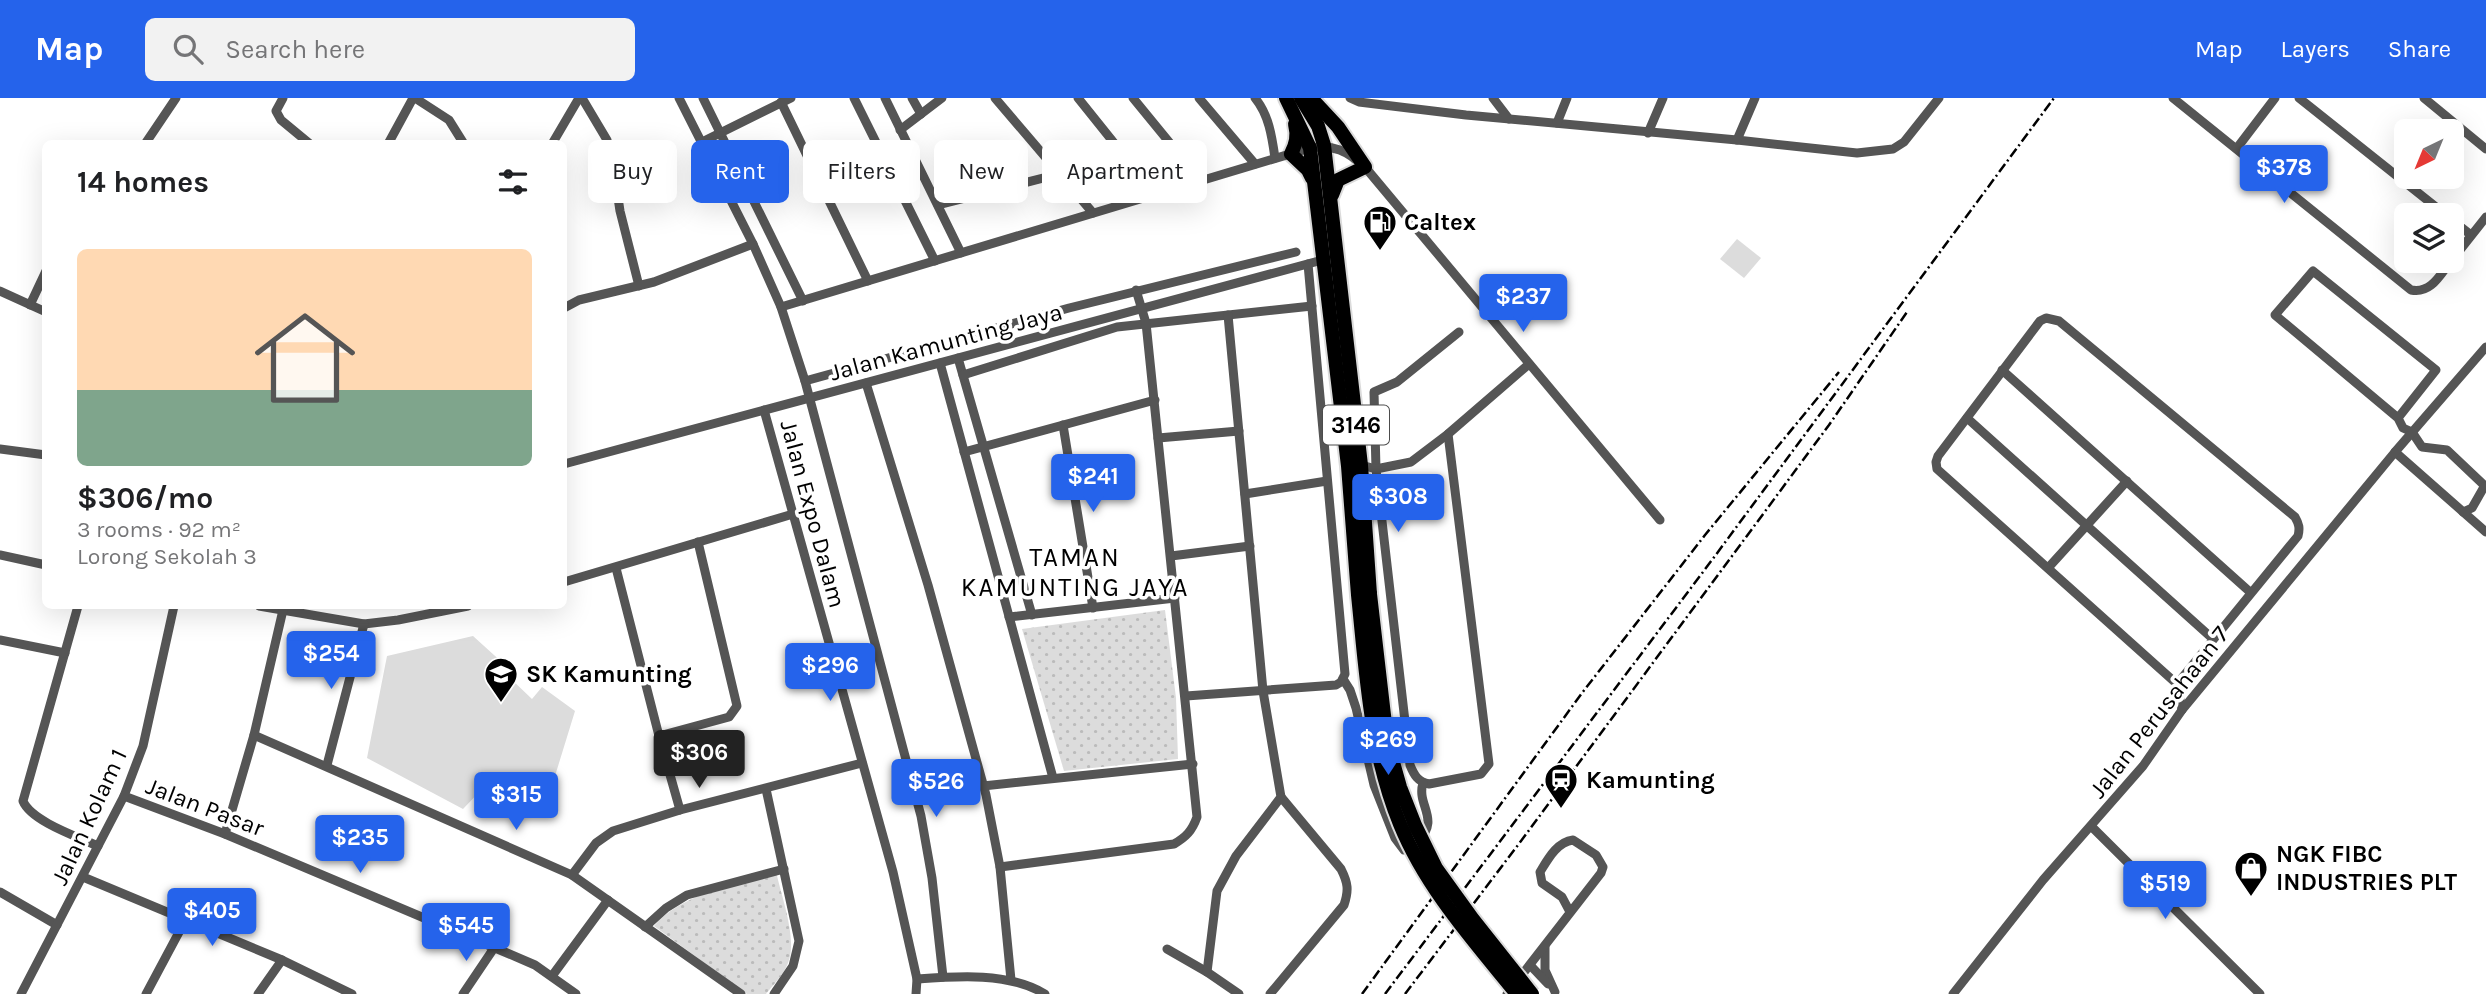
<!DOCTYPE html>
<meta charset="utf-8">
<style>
body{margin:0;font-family:Karla,sans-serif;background:#f2f2f2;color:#202124;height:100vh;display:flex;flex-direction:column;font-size:26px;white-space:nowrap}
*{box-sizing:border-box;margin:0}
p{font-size:23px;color:#757577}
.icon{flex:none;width:38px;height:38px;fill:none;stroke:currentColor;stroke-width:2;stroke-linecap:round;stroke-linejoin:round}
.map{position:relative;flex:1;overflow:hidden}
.drawer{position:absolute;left:42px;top:42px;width:525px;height:469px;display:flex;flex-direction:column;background:#fff;border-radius:10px;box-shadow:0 7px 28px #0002}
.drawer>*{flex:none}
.hud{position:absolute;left:588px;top:42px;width:665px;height:63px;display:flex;gap:14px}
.needle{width:46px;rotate:223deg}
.buttons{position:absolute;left:2394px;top:21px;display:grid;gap:14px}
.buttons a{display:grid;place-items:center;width:70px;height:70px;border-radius:10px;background:#fff;box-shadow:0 7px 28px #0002;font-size:35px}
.price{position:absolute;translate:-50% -60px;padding:0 16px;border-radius:7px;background:#2563eb;color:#fff;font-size:23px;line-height:46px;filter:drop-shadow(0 2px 4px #0008)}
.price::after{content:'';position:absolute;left:50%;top:42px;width:21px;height:16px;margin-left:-10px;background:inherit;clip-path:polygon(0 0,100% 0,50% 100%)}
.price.current{background:#222;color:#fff}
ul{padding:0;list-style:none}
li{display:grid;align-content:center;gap:14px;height:371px;padding:0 35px}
li span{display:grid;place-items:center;height:217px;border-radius:10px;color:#555}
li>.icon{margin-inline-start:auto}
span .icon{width:126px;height:126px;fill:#fffc;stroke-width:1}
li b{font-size:30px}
h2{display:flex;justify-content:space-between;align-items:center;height:84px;padding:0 35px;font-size:30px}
.tag{padding:0 24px;border-radius:10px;background:#fff;box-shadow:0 7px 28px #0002;font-size:24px;line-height:63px}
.tag.current{background:#2563eb;color:#fff}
header{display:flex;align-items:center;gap:42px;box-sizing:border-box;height:98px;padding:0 35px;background:#2563eb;color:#fff}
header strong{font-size:33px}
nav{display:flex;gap:38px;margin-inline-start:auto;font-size:24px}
.search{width:490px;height:63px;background:#f2f2f2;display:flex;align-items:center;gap:18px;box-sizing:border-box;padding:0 24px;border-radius:10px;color:#757577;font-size:26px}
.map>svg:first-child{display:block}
</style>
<header>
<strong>Map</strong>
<div class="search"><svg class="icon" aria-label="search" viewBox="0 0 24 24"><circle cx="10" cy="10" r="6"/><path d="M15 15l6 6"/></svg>Search here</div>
<nav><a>Map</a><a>Layers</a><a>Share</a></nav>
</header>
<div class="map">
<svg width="2486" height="896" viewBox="0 0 2486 896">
<defs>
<pattern id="grass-dots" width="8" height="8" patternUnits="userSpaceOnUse" patternTransform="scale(1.75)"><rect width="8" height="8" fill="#dcdcdc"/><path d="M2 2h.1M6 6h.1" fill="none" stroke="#bbb" stroke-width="1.8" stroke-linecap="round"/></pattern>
</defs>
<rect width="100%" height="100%" fill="#fff"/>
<!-- grass -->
<g fill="url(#grass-dots)">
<polygon points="1165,512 1176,600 1178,661 1064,673 1022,531"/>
<path d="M776,773C781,798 798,841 788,865C784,876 773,887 766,896H747L654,828C683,795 735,787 776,773Z"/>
</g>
<!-- park -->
<g fill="#dcdcdc">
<polygon points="1737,141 1761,160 1744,180 1720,161"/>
<polygon points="473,538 514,575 510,580 532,601 542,589 575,613 555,678 508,695 485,688 463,711 367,660 387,558"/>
</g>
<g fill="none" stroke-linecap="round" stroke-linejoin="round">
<defs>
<g id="primary">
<polyline points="1286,0 1310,50 1348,368 1358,497"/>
<polyline points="1301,0 1318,28 1324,47 1361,367 1370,496"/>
<polyline points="1311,0 1338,29 1365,69 1338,82 1332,97"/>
<path d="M1295,26C1298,38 1296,46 1291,56L1308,72L1312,80"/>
</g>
</defs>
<!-- primary casing -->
<use href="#primary" stroke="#dbdbdb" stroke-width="18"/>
<!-- street -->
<g stroke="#555" stroke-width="9">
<polyline points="283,0 276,13 281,22 310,46"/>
<polyline points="415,0 449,22 464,46"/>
<polyline points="582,0 607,42 613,66 620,113 639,188"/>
<polyline points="679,0 753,146 781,209 805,283 921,718 932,780 943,879"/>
<polyline points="703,0 803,203"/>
<polyline points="854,0 935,163"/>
<polyline points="885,0 961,155"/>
<polyline points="912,0 921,16"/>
<polyline points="995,0 1093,115"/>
<polyline points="1078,0 1155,96"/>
<polyline points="1133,0 1201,83"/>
<polyline points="1199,0 1255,66"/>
<path d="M1255,0C1269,17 1272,39 1275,60"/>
<polyline points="1350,0 1359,4 1466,17 1737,42 1857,55 1893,51 1904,44 1939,0"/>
<polyline points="1493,0 1509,21"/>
<path d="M2173,0L2411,192C2431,196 2440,177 2451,163"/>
<polyline points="2299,0 2446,117"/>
<polyline points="2424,0 2486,51"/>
<polyline points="781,4 868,183"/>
<polyline points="1557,25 1567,0"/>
<polyline points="900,32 942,0"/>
<polyline points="1648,35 1663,0"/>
<polyline points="1737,42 1755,0"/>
<polyline points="702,44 791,0"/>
<polyline points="145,46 176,0"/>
<polyline points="388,46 413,0"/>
<polyline points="552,46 579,0"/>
<polyline points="2237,50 2275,0"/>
<polyline points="938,107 1059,76"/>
<polyline points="2452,122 2471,137"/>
<polyline points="2452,162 2486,119"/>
<polyline points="0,193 46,214"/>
<polyline points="30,207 46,173"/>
<path d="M781,209L1310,50C1334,46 1347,53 1365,69L1660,422"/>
<polyline points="564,210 579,202 654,184 753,146"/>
<polyline points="958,260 1032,517"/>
<polyline points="940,265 1053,680"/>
<polyline points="2002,272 2250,494"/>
<polyline points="963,277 1117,229 1312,208"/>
<polyline points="805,283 1069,210 1296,154"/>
<polyline points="866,285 928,487 986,697 1000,769 1011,882"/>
<polyline points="764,312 893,774 917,881 916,896"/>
<polyline points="1967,320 2213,541"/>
<polyline points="2398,320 2436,272 2313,173 2275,217 2398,320 2403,330 2412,334 2422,349 2447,352 2486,389"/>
<polyline points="1063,327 1093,510"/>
<path d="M1448,336L1489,666L1481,676L1429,686C1418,684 1414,677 1410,667L1376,371L1374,294L1397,284L1459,234"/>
<polyline points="1158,340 1239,333"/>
<polyline points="0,351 46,357"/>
<polyline points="964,354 1155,302"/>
<polyline points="2395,354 2486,434"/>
<polyline points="564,366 1326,161"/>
<polyline points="1361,367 1376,371 1411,364 1448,336 1529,266"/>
<polyline points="1245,396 1327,383"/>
<polyline points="2463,414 2472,410 2484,389"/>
<polyline points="0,457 46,467"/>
<polyline points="1171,458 1250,448"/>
<polyline points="616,470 659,638 680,712"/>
<polyline points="2048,470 2127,383"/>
<polyline points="564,484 793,416"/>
<path d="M78,508L23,703C31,723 78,739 98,748"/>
<polyline points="259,508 364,526 398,522 468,508"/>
<polyline points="1009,519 1175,500"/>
<polyline points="0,542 65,555"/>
<path d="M1343,581L1350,592L1356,610L1374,687L1395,740L1404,752C1410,750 1413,747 1418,743C1441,721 1416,707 1423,685"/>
<path d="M2177,586L2298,438C2300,430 2299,426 2295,419L2059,223L2046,220L2040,223L1938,358L1936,364L1937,371L2177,586L2182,612"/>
<polyline points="1186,598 1336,587 1341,584 1345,576 1308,166"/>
<polyline points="254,637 572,777 741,896"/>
<polyline points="659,638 729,619 737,608 698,444"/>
<polyline points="327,667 364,526"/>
<polyline points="983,688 1193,666"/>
<polyline points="766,691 799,843 793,868 774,896"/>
<polyline points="124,698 225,736 507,855 535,867 576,896"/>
<polyline points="2092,729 2260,896"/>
<polyline points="225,736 254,637 283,512"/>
<path d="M1000,769L1174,746C1186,739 1192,733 1197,719L1146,225L1136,192"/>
<polyline points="572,777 596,745 613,733 680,712 862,665"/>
<polyline points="83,779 282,862 352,896"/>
<polyline points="0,794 57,827"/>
<polyline points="645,829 666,810 687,797 784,771"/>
<polyline points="1545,849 1545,872 1555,894"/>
<polyline points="1167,851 1207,874 1239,896"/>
<polyline points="1530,867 1548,886"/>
<polyline points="1207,874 1217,793 1236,758 1281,699 1263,593 1228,217"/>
<polyline points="552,878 608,802"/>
<path d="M917,881C957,878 1009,874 1045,896"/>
<polyline points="21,896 124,698 143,648 174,508"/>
<polyline points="146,896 185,823"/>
<polyline points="258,896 282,862"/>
<polyline points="463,896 494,850"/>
<path d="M1270,896L1344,807C1349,792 1348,785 1341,771L1281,699"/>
<path d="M1507,896L1601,775L1603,769L1596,757L1573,742C1557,744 1548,761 1540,774L1542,785L1562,799L1570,814"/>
<polyline points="1953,896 2043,782 2143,668 2182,612 2395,354 2486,249"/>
</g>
<!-- primary -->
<use href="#primary" stroke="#000" stroke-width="14"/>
<!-- rail -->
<g stroke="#000" stroke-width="2.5" stroke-dasharray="10 3.5 2 3.5" stroke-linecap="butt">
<polyline points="1362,896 1582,595 1705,437 1839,274"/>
<polyline points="1385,896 1712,462 2054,0"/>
<polyline points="1405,896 1521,743 1829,327 1907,214"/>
</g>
<defs>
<g id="primary-bridge">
<polyline points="1370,496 1387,643 1400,689 1415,727 1436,770 1472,820 1532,896"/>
<path d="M1358,497C1366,574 1370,653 1400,726C1426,790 1474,843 1517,896"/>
</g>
</defs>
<!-- primary-bridge casing -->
<use href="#primary-bridge" stroke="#dbdbdb" stroke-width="18" stroke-linecap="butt"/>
<!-- primary-bridge -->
<use href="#primary-bridge" stroke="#000" stroke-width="14"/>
</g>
<!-- icons -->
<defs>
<symbol id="fuel-pin" viewBox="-11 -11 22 30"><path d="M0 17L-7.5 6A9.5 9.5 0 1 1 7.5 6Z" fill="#000" stroke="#fff"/><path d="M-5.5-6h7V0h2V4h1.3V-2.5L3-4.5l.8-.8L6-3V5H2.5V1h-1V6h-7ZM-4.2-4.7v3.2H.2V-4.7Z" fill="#fff"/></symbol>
<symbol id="school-pin" viewBox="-11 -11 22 30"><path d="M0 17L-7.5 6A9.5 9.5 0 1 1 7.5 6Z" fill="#000" stroke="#fff"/><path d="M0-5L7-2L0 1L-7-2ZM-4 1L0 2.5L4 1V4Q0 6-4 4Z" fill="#fff"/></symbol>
<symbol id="station-pin" viewBox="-11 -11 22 30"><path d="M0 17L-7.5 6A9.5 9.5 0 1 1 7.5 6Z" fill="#000" stroke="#fff"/><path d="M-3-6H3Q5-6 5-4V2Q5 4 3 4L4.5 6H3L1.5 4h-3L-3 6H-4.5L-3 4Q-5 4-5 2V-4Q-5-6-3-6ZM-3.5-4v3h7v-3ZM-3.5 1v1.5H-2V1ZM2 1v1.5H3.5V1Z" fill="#fff"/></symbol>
<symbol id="shop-pin" viewBox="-11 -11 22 30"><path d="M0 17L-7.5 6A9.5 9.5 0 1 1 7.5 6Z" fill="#000" stroke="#fff"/><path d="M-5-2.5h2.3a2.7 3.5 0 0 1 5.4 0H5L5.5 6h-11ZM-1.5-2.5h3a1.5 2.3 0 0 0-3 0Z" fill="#fff"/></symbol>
</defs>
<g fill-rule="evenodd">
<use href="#fuel-pin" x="1361" y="105" width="38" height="52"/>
<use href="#school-pin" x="482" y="557" width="38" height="52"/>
<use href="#station-pin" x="1542" y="663" width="38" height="52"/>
<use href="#shop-pin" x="2232" y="751" width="38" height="52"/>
</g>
<g text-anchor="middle" stroke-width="7" stroke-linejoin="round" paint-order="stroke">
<!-- shield labels -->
<rect fill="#fff" stroke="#4c4c4c" stroke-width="2" x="1323" y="307.5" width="66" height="39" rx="5"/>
<g font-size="23" font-weight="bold" fill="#000">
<text x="1356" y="335">3146</text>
</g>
<!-- poi labels -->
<g font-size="24" font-weight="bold" fill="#000" stroke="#fff" text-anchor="start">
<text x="1404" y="132">Caltex</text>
<text x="526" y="584">SK Kamunting</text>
<text x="1586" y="690">Kamunting</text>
<text x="2276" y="764">NGK FIBC<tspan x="2276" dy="28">INDUSTRIES PLT</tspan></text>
</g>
<!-- street labels -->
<g font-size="24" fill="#000" stroke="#fff">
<text transform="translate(946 244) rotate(-15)" y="8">Jalan Kamunting Jaya</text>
<text transform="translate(813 416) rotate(75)" y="8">Jalan Expo Dalam</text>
<text transform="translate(2159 614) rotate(-52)" y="8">Jalan Perusahaan 7</text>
<text transform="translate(205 709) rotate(21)" y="8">Jalan Pasar</text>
<text transform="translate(89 719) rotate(-65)" y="8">Jalan Kolam 1</text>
</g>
<!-- neighbourhood labels -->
<g font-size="26" letter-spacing="2" fill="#000" stroke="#fff">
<text x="1075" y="468">TAMAN<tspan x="1075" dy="30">KAMUNTING JAYA</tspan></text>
</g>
</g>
</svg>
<div class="buttons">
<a><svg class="needle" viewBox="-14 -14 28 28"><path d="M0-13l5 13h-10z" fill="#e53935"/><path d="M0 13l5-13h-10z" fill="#757577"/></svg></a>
<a><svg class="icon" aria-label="layers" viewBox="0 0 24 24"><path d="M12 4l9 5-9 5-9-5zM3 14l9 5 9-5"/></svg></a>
</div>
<b class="price" style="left:2284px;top:107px">$378</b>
<b class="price" style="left:1523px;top:236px">$237</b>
<b class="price" style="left:1093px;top:416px">$241</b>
<b class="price" style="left:1398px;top:436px">$308</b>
<b class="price" style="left:331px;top:593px">$254</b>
<b class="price" style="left:830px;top:605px">$296</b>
<b class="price" style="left:1388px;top:679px">$269</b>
<b class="price current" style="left:699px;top:692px">$306</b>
<b class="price" style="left:936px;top:721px">$526</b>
<b class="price" style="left:516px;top:734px">$315</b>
<b class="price" style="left:360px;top:777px">$235</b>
<b class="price" style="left:2165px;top:823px">$519</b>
<b class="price" style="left:212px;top:850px">$405</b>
<b class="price" style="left:466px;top:865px">$545</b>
<div class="hud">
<a class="tag">Buy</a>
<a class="tag current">Rent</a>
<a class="tag">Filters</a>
<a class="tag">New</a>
<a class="tag">Apartment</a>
</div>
<section class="drawer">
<h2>14 homes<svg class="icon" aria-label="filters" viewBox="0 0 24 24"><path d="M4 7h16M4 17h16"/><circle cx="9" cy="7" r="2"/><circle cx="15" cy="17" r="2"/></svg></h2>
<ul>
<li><span style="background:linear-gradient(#ffd9b3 65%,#7fa58c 0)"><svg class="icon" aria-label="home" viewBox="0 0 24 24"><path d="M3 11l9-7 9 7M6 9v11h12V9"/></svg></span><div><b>$306/mo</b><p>3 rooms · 92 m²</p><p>Lorong Sekolah 3</p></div></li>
</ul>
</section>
</div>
